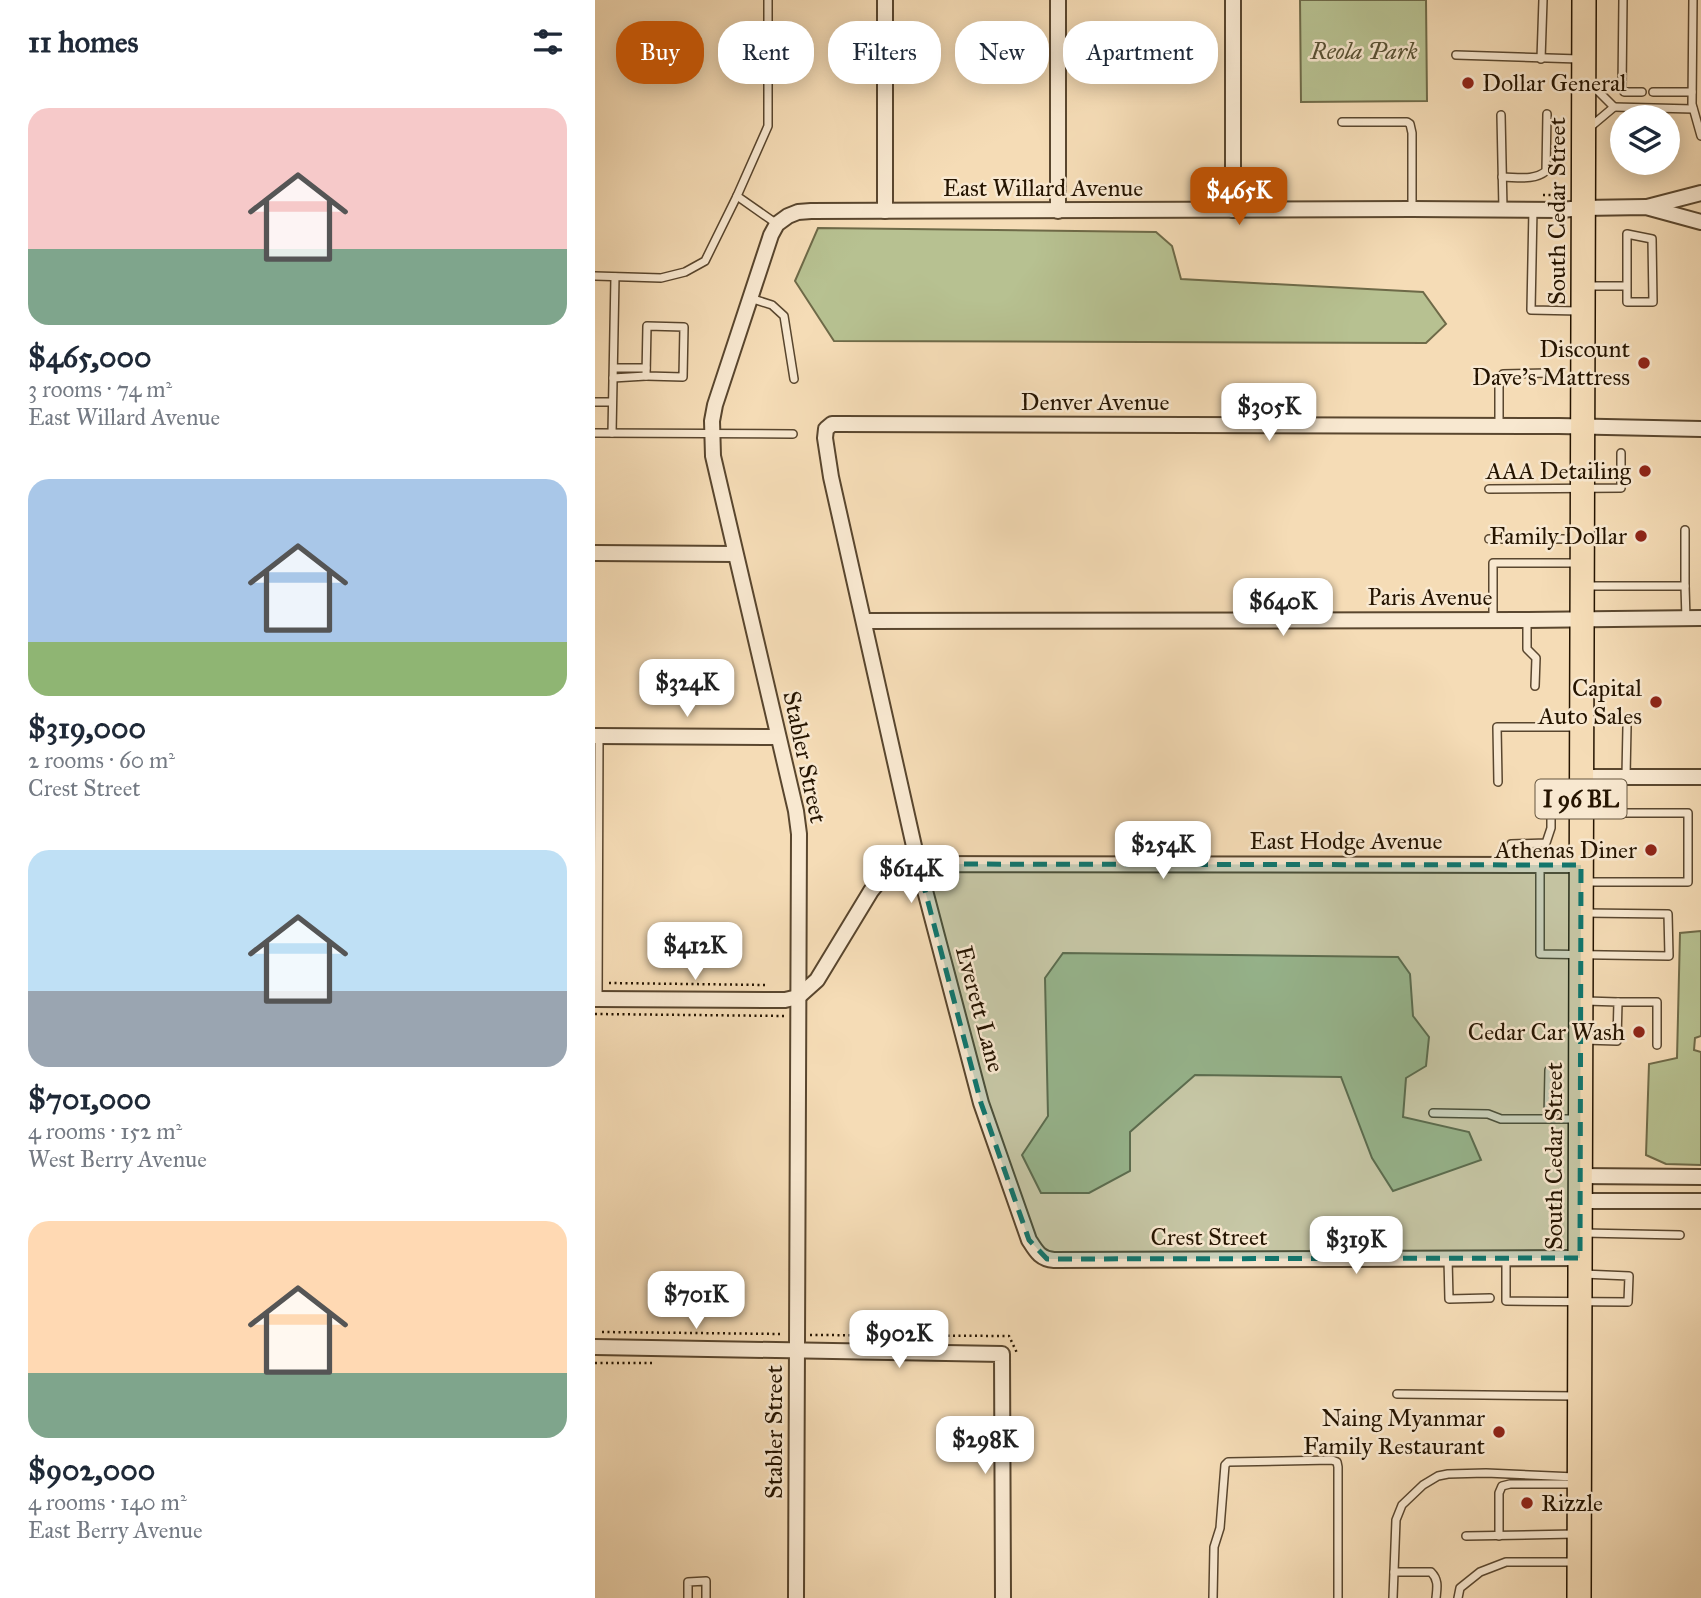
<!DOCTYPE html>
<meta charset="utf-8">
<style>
body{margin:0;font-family:"IM FELL Great Primer",serif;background:#f6f6f7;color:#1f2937;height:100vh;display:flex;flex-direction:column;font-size:26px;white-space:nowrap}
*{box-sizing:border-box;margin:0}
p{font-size:23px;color:#747a83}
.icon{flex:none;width:38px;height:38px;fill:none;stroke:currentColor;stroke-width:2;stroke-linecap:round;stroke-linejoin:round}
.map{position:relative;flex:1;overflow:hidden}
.drawer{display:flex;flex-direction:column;background:#fff;width:595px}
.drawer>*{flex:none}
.guide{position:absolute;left:21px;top:21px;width:665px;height:63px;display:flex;gap:14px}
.controls{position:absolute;left:1015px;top:105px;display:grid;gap:14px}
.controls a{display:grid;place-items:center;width:70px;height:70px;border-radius:50%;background:#fff;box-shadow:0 4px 18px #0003;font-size:35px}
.price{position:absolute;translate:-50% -60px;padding:0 16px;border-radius:14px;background:#fff;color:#222;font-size:23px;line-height:46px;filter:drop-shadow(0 2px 4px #0008)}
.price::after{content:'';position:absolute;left:50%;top:42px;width:21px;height:16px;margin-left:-10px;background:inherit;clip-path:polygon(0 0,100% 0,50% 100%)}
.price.active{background:#b45309;color:#fff}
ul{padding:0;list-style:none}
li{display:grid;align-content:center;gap:14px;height:371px;padding:0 28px}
li span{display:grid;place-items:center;height:217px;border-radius:21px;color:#555}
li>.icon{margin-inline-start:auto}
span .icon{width:126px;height:126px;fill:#fffc;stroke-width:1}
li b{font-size:30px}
h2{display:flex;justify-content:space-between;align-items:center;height:84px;padding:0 28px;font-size:30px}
.chip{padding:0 24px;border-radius:28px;background:#fff;box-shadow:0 4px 18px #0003;font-size:24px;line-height:63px}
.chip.active{background:#b45309;color:#fff}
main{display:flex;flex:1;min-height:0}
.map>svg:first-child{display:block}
</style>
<main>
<section class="drawer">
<h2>11 homes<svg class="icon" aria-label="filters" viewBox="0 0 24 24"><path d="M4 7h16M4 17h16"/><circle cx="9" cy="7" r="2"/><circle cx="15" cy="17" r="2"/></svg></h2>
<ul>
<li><span style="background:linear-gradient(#f6c9c9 65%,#7fa58c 0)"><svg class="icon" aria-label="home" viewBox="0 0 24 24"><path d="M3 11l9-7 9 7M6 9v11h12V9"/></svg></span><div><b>$465,000</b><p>3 rooms · 74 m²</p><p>East Willard Avenue</p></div></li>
<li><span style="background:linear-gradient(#a9c7e8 75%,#8fb573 0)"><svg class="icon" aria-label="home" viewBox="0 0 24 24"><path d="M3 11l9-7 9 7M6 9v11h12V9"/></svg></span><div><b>$319,000</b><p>2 rooms · 60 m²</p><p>Crest Street</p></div></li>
<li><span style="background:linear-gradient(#bfe0f5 65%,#9aa5b1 0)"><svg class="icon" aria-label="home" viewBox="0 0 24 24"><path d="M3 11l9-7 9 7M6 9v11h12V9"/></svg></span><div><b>$701,000</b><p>4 rooms · 152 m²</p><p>West Berry Avenue</p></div></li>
<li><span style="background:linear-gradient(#ffd9b3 70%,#7fa58c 0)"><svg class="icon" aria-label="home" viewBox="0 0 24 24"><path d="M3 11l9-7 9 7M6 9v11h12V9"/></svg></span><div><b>$902,000</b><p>4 rooms · 140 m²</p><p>East Berry Avenue</p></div></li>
</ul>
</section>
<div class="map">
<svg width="1106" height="1598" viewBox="0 0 1106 1598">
<rect width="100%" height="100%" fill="#f5dcb6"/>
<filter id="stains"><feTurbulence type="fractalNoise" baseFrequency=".00286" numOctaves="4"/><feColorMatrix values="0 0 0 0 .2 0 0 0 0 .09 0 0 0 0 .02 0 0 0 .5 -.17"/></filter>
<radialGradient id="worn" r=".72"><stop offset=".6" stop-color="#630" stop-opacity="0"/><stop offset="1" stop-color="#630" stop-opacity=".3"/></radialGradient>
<!-- green -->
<g fill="#b7c191" stroke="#6e6a48" stroke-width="2">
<polygon points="705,0 831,0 832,101 706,102"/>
<polygon points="223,228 561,232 577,246 586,279 828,292 851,324 831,343 239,341 200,281"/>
<polygon points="1106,931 1106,1036 1100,1038 1099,1050 1106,1052 1106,1165 1071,1164 1051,1155 1054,1064 1082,1058 1085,933"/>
<polygon points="468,953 803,957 815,974 818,1016 834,1037 831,1066 811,1078 808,1117 874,1132 886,1160 798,1191 777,1158 746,1077 600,1075 535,1132 535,1171 494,1193 446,1193 427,1155 453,1116 450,978"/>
</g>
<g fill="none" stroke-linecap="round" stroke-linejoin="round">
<defs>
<g id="lane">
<polyline points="173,0 173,126 142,196 182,224"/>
<polyline points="1028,0 1027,88 1029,92 1047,92"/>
<polyline points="1098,0 1097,104 1106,136"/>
<polyline points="861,55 984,59"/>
<polyline points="946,59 948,0"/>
<polyline points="994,82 1019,107 994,128"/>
<polyline points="1058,92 1097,92"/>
<polyline points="1019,107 1098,109"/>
<polyline points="906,115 908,209"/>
<polyline points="747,122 812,122 815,124 817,133 817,209"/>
<path d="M907,177C922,177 939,181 951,171L952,114"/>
<polyline points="938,209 936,310 984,311"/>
<polyline points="0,276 66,278 90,272 110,261 142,196"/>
<polyline points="992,286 1032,286 1032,302 1058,302 1057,239 1032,234 1032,286"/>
<polyline points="155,298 177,305 189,316 199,379"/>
<polygon points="52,326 89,327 88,377 51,376"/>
<polyline points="19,368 51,368"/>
<polyline points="18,378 51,376"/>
<polyline points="0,402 17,402"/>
<polyline points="904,426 904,380 908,374 953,373"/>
<polyline points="0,433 198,434"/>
<polyline points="17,433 20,277"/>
<polyline points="894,489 1026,488 1026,453"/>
<polyline points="1090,530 1090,586"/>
<polyline points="894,539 983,539"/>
<polyline points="991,586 1090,586 1091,619"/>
<polyline points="898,619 898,563 984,563"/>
<polyline points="932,620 932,649 941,658 940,686"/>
<polyline points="1031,776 1032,727"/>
<polyline points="903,782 902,727 982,727"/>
<polyline points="989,813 1093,813 1093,882 990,882"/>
<polyline points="911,864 916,844 951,843 956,828 956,806"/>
<polyline points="945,864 945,954 1074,956 1073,914 990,913"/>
<polyline points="3,999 4,736"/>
<polyline points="1023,1002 1062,1002 1062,1045"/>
<polyline points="989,1040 1022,1041 1023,1002 991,1001"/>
<polyline points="838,1113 893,1114 906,1119 984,1119"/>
<polyline points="953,1119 954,1070"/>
<polyline points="989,1233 1085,1235"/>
<polyline points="853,1259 854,1299 895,1298"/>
<polyline points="911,1259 911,1301 1033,1302 1034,1276 988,1274"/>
<polyline points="802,1394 981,1396"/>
<polyline points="871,1536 980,1534"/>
<polyline points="904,1536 904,1493 907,1486 915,1484 980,1484"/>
<path d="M799,1572H836C844,1580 842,1588 841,1598"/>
<polyline points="93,1598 93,1582 111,1581 111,1598"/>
<polyline points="618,1598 619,1547 625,1528 630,1465 633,1462 737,1460 742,1462 743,1467 743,1598"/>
<polyline points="798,1598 801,1520 807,1505 828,1485 843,1476 853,1474 891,1473 980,1477"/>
<polyline points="863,1598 865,1588 885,1572 911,1562 980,1562"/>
</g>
<g id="street">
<polyline points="1052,207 1106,193"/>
<polyline points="638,210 638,0"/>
<polyline points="290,211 290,0"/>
<polyline points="463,211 463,0"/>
<polyline points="0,553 140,554"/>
<polyline points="269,621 932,620 1106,618"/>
<polyline points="0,736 183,737"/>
<polyline points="986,777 1106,777"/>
<polyline points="0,999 190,1000 203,997 222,980 276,891 289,875 305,868 323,864 986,865"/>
<polyline points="984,1176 1106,1177"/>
<polyline points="985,1201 1106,1201"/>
<path d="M985,1258L459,1260C445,1259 441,1251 434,1240L386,1103L323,864L236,477L230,438L231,429L237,424H243L964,426L1106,429"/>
<polyline points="0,1347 407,1354 408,1598"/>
<polyline points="201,1598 204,834 201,811 118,456 117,421 120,405 176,235 182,224 193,216 203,212 216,211 817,209 966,210 987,208 1051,207 1106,222"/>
</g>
<polyline id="primary" points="984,1598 989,0"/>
</defs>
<!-- lane casing -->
<use href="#lane" stroke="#59462e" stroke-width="10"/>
<!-- street casing -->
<use href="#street" stroke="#59462e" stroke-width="18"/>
<!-- primary casing -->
<use href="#primary" stroke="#251400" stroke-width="26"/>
<!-- path -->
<g stroke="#251400" stroke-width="2.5" stroke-dasharray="2 3.5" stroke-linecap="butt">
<polyline points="948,195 966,195"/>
<polyline points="14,983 172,985"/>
<polyline points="0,1014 190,1016"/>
<polyline points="7,1332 188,1334"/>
<polyline points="215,1335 414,1336 422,1353"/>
<polyline points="0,1363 60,1363"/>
</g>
<!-- lane -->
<use href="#lane" stroke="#f8e8d0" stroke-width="7"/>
<!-- street -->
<use href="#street" stroke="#f8e8d0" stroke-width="14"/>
<!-- primary -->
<use href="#primary" stroke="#f5dcb6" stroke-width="23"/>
</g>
<!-- marked area -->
<path fill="#0f766e" fill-opacity="0.2" stroke="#0f766e" stroke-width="5" stroke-dasharray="14 9" stroke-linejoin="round" d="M323,864L986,865L985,1258L452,1259L434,1240L386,1103Z"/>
<!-- markers -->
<g fill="#8f2418" stroke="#f8e8d0" stroke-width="2.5">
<circle cx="873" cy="83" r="7"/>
<circle cx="1049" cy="363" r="7"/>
<circle cx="1050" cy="471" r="7"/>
<circle cx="1046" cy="536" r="7"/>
<circle cx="1061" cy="702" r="7"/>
<circle cx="1056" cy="850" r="7"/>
<circle cx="1044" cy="1032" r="7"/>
<circle cx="904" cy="1432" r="7"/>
<circle cx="932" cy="1503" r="7"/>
</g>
<g text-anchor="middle" stroke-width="5" stroke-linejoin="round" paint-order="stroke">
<!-- shield labels -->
<rect fill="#f8e8d0" stroke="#64543e" stroke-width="2" x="940.5" y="779.5" width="91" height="39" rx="5"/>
<g font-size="23" font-weight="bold" fill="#251400">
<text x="986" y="807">I 96 BL</text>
</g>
<!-- park labels -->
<g font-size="24" font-style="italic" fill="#585133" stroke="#f8e8d0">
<text x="769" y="59">Reola Park</text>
</g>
<!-- poi labels -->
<g font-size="24" fill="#251400" stroke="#f8e8d0" text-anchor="end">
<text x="887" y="91" text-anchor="start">Dollar General</text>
<text x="1035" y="357">Discount<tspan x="1035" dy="28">Dave's Mattress</tspan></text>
<text x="1036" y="479">AAA Detailing</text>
<text x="1032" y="544">Family Dollar</text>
<text x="1047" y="696">Capital<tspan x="1047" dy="28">Auto Sales</tspan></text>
<text x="1042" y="858">Athenas Diner</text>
<text x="1030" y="1040">Cedar Car Wash</text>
<text x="890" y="1426">Naing Myanmar<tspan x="890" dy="28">Family Restaurant</tspan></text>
<text x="946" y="1511" text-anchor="start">Rizzle</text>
</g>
<!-- street labels -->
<g font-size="24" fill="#251400" stroke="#f8e8d0">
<text x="448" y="196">East Willard Avenue</text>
<text transform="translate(962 211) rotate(-90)" y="8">South Cedar Street</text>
<text x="500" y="410">Denver Avenue</text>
<text x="835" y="605">Paris Avenue</text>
<text transform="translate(210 757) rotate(78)" y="8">Stabler Street</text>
<text x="751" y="849">East Hodge Avenue</text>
<text transform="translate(385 1009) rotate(75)" y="8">Everett Lane</text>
<text transform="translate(959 1156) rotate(-90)" y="8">South Cedar Street</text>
<text x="614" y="1245">Crest Street</text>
<text transform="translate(179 1432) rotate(-90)" y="8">Stabler Street</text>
</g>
</g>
<rect width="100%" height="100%" filter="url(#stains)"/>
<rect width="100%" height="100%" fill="url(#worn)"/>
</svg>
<div class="controls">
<a><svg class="icon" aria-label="layers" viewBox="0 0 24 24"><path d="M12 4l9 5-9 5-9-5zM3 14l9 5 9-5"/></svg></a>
</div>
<b class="price active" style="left:644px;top:227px">$465K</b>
<b class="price" style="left:674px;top:443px">$305K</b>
<b class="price" style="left:688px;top:638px">$640K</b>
<b class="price" style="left:92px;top:719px">$324K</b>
<b class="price" style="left:568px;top:881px">$254K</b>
<b class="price" style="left:316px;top:905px">$614K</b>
<b class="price" style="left:100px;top:982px">$412K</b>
<b class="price" style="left:761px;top:1276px">$319K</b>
<b class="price" style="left:101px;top:1331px">$701K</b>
<b class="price" style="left:304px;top:1370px">$902K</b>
<b class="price" style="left:390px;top:1476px">$298K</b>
<div class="guide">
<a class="chip active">Buy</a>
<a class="chip">Rent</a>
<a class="chip">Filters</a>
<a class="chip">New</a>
<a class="chip">Apartment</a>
</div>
</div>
</main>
